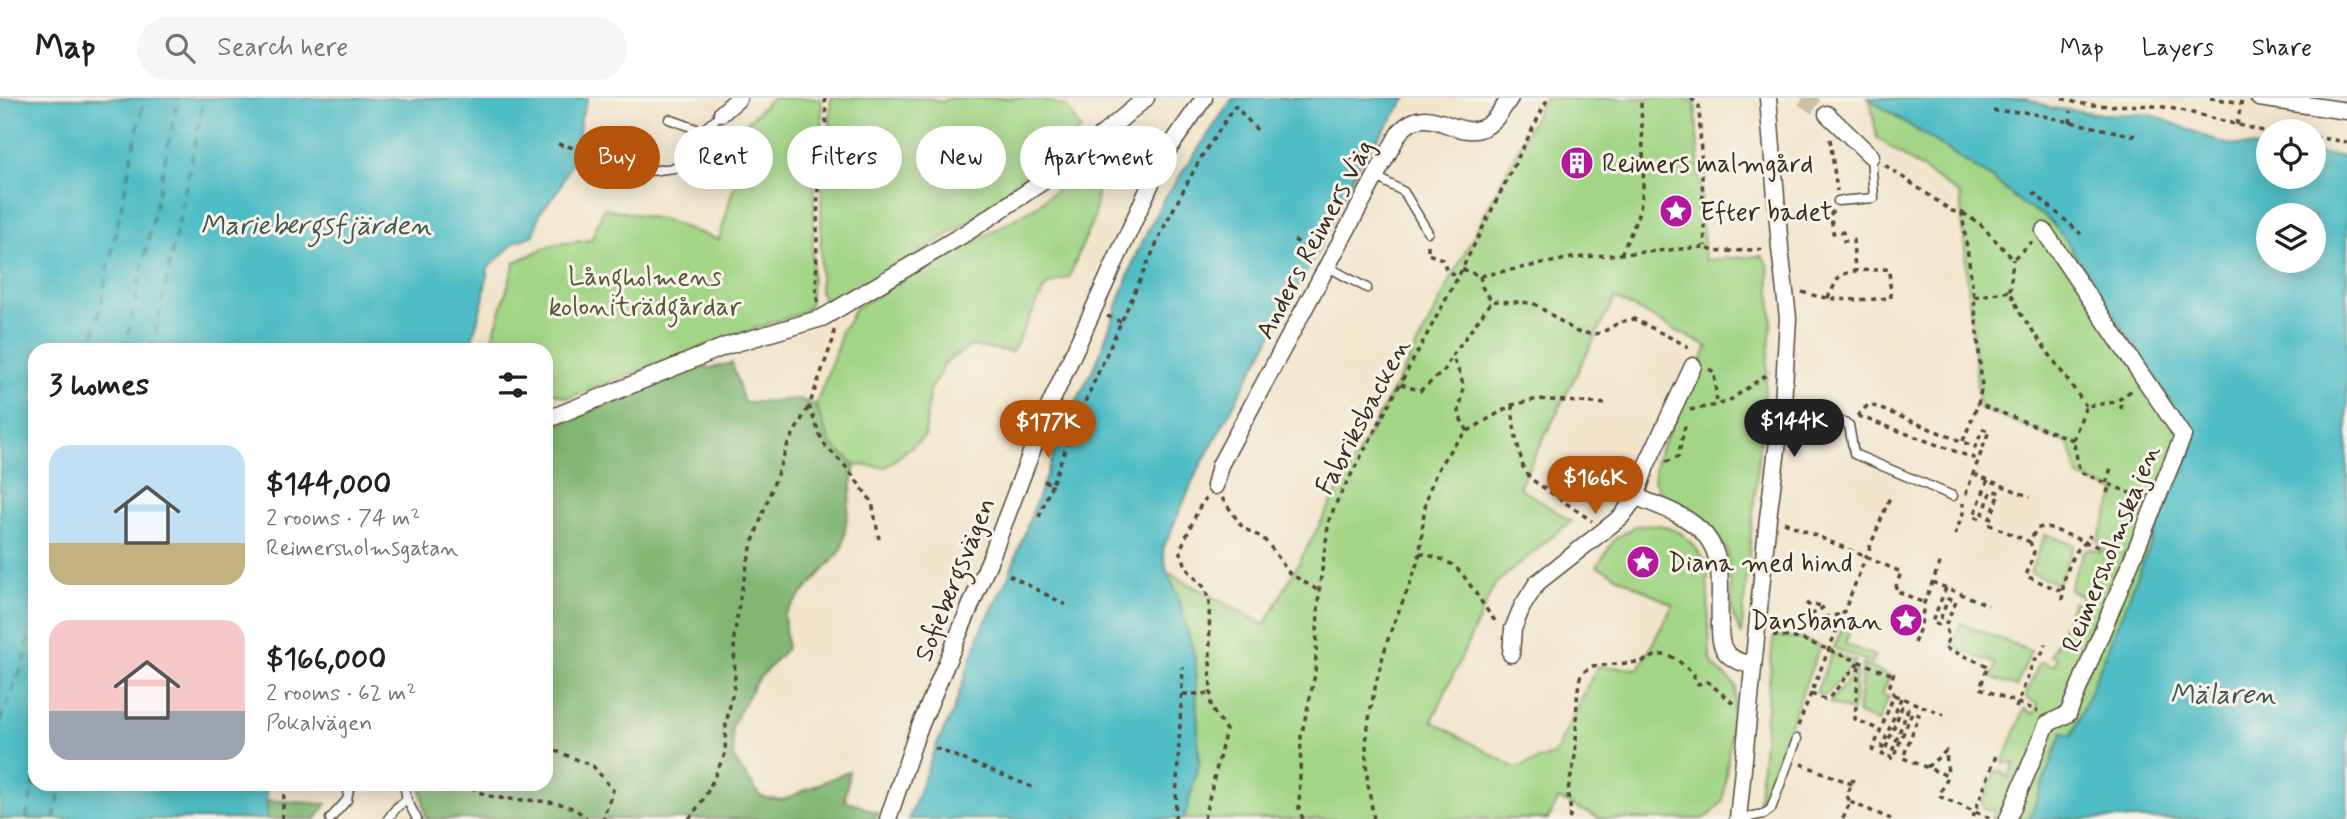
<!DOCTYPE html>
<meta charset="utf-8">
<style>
body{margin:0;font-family:Mynerve,sans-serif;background:#f6f6f6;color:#202124;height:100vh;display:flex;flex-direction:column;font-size:26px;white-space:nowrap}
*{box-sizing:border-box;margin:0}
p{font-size:23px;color:#757577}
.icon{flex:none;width:38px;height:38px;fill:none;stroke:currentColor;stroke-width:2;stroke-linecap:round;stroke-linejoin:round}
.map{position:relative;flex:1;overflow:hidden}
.sheet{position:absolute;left:28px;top:245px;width:525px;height:448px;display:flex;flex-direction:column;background:#fff;border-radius:21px;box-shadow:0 4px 18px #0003}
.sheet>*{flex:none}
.hud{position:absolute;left:574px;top:28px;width:665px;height:63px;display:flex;gap:14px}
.fabs{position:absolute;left:2256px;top:21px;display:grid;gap:14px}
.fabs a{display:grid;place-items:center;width:70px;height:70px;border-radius:50%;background:#fff;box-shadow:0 4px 18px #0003;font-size:35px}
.price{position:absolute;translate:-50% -60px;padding:0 16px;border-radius:24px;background:#b45309;color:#fff;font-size:23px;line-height:46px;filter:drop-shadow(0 2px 4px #0008)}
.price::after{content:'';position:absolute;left:50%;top:42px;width:21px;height:16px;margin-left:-10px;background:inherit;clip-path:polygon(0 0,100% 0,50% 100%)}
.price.on{background:#222;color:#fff}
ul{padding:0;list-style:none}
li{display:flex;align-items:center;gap:21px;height:175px;padding:0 21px}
li span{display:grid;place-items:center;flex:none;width:196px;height:140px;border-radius:21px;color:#555}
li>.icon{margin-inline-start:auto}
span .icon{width:84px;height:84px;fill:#fffc;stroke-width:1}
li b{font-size:30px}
h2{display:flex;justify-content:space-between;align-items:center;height:84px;padding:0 21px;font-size:30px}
.chip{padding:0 24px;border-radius:32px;background:#fff;box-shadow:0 4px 18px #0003;font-size:24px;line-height:63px}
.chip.on{background:#b45309;color:#fff}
header{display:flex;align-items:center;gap:42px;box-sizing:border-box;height:98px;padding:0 35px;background:#fff;border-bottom:2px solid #e0e0e0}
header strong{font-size:33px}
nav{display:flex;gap:38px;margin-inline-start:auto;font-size:24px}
.search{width:490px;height:63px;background:#f6f6f6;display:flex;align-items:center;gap:18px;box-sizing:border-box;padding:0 24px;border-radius:38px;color:#757577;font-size:26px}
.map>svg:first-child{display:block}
</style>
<header>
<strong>Map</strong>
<div class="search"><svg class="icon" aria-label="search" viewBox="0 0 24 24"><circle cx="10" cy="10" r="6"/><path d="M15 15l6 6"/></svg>Search here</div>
<nav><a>Map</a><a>Layers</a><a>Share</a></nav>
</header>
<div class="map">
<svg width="2347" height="721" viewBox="0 0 2347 721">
<rect width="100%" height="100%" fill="#f7f3e8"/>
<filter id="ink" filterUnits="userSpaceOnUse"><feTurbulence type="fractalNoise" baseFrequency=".0143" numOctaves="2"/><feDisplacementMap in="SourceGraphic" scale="14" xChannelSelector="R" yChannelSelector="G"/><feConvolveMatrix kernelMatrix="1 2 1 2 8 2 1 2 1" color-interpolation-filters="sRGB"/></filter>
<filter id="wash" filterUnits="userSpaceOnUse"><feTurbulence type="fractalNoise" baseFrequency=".00686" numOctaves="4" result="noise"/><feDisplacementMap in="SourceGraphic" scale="28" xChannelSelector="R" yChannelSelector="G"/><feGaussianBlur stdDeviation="1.57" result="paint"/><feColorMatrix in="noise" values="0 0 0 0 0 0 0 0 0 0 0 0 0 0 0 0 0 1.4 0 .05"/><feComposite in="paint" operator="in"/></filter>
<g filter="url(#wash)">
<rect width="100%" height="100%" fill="#f2e5cc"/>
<!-- green -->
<g fill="#a2d686" stroke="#6e8052" stroke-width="2">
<polygon points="772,0 821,0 823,41 815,79 811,198 810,207 803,214 716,244 568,300 546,292 546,252 489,252 515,164 551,147 591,142 604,110 664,122 719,142 744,51 743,28"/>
<polygon points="831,0 929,0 942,4 948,0 1040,0 1067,9 1081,32 984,113 927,151 827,206 820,194 822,78 829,46"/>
<polygon points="1544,0 1684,0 1695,4 1705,162 1762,158 1768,166 1772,220 1741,538 1733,517 1727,452 1713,430 1662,397 1654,383 1656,361 1708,249 1615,200 1519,389 1571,423 1495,486 1432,623 1516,670 1555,656 1597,568 1639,571 1673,507 1597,468 1615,441 1636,428 1660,427 1681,435 1694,448 1707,465 1710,559 1714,568 1736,588 1723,703 1711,716 1703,721 1601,721 1559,701 1548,721 1184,721 1199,664 1195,561 1178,499 1167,474 1265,527 1422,238"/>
<polygon points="1870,2 1994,82 2026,109 2044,117 2063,138 2194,340 2072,638 2062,635 2029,721 1992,721 1995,712 1986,712 1982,706 1995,674 2001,673 2008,680 2014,665 2003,665 2024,611 2034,616 2038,606 2027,601 2026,597 2039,565 2042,564 2054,568 2057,560 2051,558 2073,504 2079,506 2082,498 2070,492 2070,487 2084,453 2090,451 2100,454 2103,446 2097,444 2116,394 2078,378 2069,346 1979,310 1960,97 1877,40"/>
<polygon points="1080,72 1097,95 1094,119 1069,179 1046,188 1012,254 971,248 945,265 929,294 925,338 886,369 855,367 830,345 816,307 839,244 841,232 849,223 854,211 930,166 958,153 1037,108"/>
<polygon points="2045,436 2074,447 2058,486 2030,475"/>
<polygon points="1845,523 1853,526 1845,546 1875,558 1872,565 1834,550"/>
<polygon points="1961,525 2031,553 2016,589 1991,579 1996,566 1951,548"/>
<polygon points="1778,538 1801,541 1820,548 1758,710 1773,541"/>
<polygon points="1832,555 1856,564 1825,598 1816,595"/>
<polygon points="1863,566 1890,578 1882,596 1889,599 1878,624 1858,616"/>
<polygon points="1857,571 1853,614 1829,605"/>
</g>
<!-- forest -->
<g fill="#81b773" stroke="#5e7048" stroke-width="2">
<polygon points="732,265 744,305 798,301 816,307 830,345 855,367 842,452 784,516 787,550 755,585 732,628 734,661 761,699 783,702 849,673 845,702 878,715 876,721 426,721 420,686 546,686 546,331 664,284 696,268 712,270"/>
<polygon points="265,702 327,706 316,721 267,721"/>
</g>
<!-- water -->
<g fill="#4fbdc5" stroke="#457472" stroke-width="2" fill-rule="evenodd">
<polygon points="0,0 588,0 580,23 578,51 559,91 540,115 534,137 515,144 488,170 483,203 469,252 35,252 35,686 266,686 267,721 0,721"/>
<polygon points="1233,0 1407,0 1358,68 1317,154 1196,376 1163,451 1167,474 1178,499 1195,561 1199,665 1184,721 909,721 935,650 952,616 980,535 1009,477 1066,324 1098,261 1136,156 1164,101"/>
<path d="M1868,0H2026L2052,10L2101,16H2149L2226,46L2268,50V79H2314V55L2347,59V721H2029L2063,634L2072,638L2194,340L2063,138L2044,117L2026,109L1994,82ZM2268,117H2314V163H2268Z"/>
</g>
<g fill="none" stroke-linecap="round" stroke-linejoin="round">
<!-- ferry -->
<g stroke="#415650" stroke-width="2" stroke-dasharray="9 7" stroke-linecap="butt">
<polyline points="91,252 144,0"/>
<polyline points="125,252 178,0"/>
<polyline points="152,252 204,0"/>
<polyline points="0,624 24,564 35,512"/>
<polyline points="26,721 35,680"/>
<polyline points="54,721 62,686"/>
</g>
</g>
</g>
<g filter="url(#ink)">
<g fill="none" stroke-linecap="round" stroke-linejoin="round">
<!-- street-tunnel -->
<polyline stroke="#cdc0a9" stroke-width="16" stroke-dasharray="16 8" stroke-linecap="butt" points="1803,0 1827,16"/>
<defs>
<g id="lane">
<polyline points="669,21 702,33 722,15"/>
<polyline points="625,64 650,73 683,69 702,33"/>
<polyline points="1375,78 1404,94 1428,134"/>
<polyline points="1838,103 1874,100 1871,58"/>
<polyline points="1328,169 1367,190"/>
<polyline points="1783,306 1811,311 1849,327 1854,356 1953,398"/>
<polyline points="404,686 407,702 417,721"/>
<polyline points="330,721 347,702 350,686"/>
<polyline points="388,721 397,709 407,702"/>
<polyline points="1739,721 1764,716 1771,711 1797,641"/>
</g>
<g id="street">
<polyline points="2259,0 2347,13"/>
<polyline points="722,15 739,0"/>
<polyline points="1827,16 1871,58"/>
<polyline points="546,322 726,248 822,220 969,133 1060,72 1146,0"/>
<path d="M1215,388L1220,367L1399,35C1428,0 1455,44 1485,29C1496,23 1503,10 1510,0"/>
<path d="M1636,399C1659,408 1689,417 1706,438C1726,462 1718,497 1720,527C1720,535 1720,546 1725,553C1731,562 1743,565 1753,568"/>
<polyline points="1511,556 1513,531 1522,509 1537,485 1621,419 1636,399 1646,368 1693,268"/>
<polyline points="888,721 916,638 991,459 1048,311 1163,59 1204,0"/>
<polyline points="1738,721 1768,420 1783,306 1788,220 1780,150 1768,0"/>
<polyline points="2008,721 2047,626 2068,616 2183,338 2044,133"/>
</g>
</defs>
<!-- lane casing -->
<use href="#lane" stroke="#564638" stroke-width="11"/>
<!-- street casing -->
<use href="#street" stroke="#564638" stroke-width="19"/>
<!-- path -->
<g stroke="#564638" stroke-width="3.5" stroke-dasharray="5 5" stroke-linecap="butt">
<polyline points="1691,0 1699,8 1705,148"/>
<path d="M2062,0C2096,14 2134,3 2169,10C2202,16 2235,27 2268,34"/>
<polyline points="2210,0 2243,5"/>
<polyline points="1993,13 2024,14 2140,39"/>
<polyline points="2070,25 2071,13"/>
<polyline points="2237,27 2241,5"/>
<polyline points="2314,39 2347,44"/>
<polyline points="1830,41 1837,93"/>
<polyline points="558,46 578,51"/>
<polyline points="1885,67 1952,113 1962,115 1974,199 1982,288 1978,306 2073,342 2080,374 2142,400"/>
<polyline points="2033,94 2081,136"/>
<polyline points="1833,113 1831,116 1833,135 1843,134 1844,143 1853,142 1855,173"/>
<polyline points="1963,115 1980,126 2013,161 2032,144"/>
<polyline points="1294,142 1316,154"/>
<polyline points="1428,147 1428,156 1442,161 1447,173 1458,179"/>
<path d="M1621,156C1628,141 1635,127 1640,110C1647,83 1641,30 1641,0"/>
<polyline points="1462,171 1480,178 1572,160 1705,149 1715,154 1766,151"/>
<polyline points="1480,178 1482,189 1492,203 1533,205 1577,234 1592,236 1601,235 1620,224 1634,221 1687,248 1688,253"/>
<polyline points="2010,193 2013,161"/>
<path d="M1802,194C1832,204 1860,202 1891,200L1889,171L1855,173L1840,177L1827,201"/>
<polyline points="1974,199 2010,193 2020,215 2086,308"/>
<polyline points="818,204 816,196 818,80 827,45 825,0"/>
<polyline points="1107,218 1121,224"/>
<polyline points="834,232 833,242 809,308 823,345 848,371 872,404 879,441"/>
<polyline points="1709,271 1714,274 1717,307"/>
<polyline points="1401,286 1420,293 1444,273 1451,259"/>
<polyline points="1085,304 1164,129 1200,61 1235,8 1259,34"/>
<polyline points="1512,307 1515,335 1523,369 1531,381 1592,423"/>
<polyline points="2121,311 2122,299"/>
<polyline points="1690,312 1717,307 1729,303 1770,274"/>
<polyline points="1857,318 1869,306 1975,349 1983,331 1989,333 1965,398"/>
<polyline points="1858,318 1979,362"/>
<polyline points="1468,333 1512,307 1538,301 1607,306"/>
<polyline points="2073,342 2086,308 2116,304 2133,291"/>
<polyline points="1963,343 1978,306"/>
<polyline points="1666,364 1678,359 1685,328"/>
<polyline points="1974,376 2030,399"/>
<polyline points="1988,382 1974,418 1981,421 1992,392 2000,395 1988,426 2030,444"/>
<polyline points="1044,383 1052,386 1069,342"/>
<polyline points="2106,385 2111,370"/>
<polyline points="2107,395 2110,386"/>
<polyline points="1222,400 1243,430 1263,440 1273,452 1289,475 1319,493"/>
<polyline points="1039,419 1052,386"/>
<polyline points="1784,424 1901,474 1895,492 1924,505"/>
<polyline points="1955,437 1963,415 1963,405"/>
<path d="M1420,455C1430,458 1442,460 1451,466C1467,476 1482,509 1498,526"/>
<polyline points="1009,477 1066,507"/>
<polyline points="1932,484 1988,507"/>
<polyline points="1946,490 1932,524 1938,527 1948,501 1956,504 1945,528 1949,539 1945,550 1988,568 1980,590 2038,613"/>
<polyline points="2061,493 2026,478 2034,454 2030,444 2036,431 2045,428 2116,456"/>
<path d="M2063,502C2060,491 2069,464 2076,454C2080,447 2087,446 2090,437"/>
<polyline points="1806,505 1810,508 1822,507 1824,509 1806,520 1808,522 1843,516"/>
<polyline points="1773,537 1801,541 1893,577"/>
<polyline points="1914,545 1921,527 1924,505 1942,460"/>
<polyline points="1183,596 1210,596"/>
<polyline points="1811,596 1824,601 1829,600 1859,564 1855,621 1880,632"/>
<polyline points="1894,597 1944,617"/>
<polyline points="1901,600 1880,655 1883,657 1902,609 1908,611 1890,659 1893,661 1912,614 1919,617 1903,660 1948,678 1939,698 1992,721"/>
<polyline points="2016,610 2034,562 2041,558 2046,546"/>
<polyline points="1798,628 1890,399"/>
<polyline points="546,649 593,668 613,692 603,721"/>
<polyline points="935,650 1032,689"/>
<polyline points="1872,654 1894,597 1890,587 1895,571"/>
<polyline points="1801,666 1852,686"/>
<polyline points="1927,669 1946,653 1948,678"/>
<path d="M471,689C503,713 558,690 587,721"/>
<polyline points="1850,704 1891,721"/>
<polyline points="1973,719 1997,655"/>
<polyline points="282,721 285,686"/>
<polyline points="689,721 705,699 725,656 726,626 735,584 734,539 741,494 752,446 788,346 809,308"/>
<polyline points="1175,721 1183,569"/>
<polyline points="1204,721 1226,632 1211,610 1209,504 1205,490 1187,471 1180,452 1199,410 1206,400"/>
<polyline points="1303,721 1299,711 1301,639 1315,577 1319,493 1329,422 1338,401 1458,179 1548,0"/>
<path d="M1374,721C1370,700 1366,678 1366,658C1365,624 1381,559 1393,527C1402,504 1413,482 1419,458C1422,444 1422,429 1424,415C1429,383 1444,354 1468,333C1452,310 1462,313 1463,290C1463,279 1456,268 1452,258L1492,203"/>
<path d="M1569,721C1573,712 1568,704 1568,695C1569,682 1574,670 1575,657C1578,630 1574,602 1581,576L1592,568L1639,564L1650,561L1656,557H1666L1675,560L1694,576V582L1698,586L1708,584L1734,606"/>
<polyline points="1843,721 1850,704 1847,698 1853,681"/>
</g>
<!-- lane -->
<use href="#lane" stroke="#fff" stroke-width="8"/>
<!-- street -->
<use href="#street" stroke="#fff" stroke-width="16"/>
</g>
</g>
<!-- icons -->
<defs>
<symbol id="building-disc" viewBox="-11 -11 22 22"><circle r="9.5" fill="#b5179e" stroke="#f7f3e8"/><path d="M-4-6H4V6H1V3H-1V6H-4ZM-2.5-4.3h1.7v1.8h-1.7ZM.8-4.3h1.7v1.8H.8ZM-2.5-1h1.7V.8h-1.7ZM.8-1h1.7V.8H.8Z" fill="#fff"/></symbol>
<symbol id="sight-disc" viewBox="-11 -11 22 22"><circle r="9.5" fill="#b5179e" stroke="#f7f3e8"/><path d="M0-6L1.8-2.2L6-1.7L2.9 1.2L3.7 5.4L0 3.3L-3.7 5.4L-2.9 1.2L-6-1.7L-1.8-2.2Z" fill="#fff"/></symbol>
</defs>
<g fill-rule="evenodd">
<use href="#building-disc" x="1558" y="46" width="38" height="38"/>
<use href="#sight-disc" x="1657" y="94" width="38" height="38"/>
<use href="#sight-disc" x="1624" y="445" width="38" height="38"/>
<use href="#sight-disc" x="1887" y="503" width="38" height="38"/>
</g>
<g text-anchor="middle" stroke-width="6" stroke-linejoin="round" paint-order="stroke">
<!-- poi labels -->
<g font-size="26" fill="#3b2a1e" stroke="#f7f3e8" text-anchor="start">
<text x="1602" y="74">Reimers malmgård</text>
<text x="1700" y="122">Efter badet</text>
<text x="1668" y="473">Diana med hind</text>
<text x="1882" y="531" text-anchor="end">Dansbanan</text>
</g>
<!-- street labels -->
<g font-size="26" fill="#3b2a1e" stroke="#f7f3e8">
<text transform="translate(1314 141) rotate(-62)" y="9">Anders Reimers Väg</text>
<text transform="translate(1362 318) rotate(-62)" y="9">Fabriksbacken</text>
<text transform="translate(2110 450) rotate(-68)" y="9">Reimersholmskajen</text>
<text transform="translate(954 481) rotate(-68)" y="9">Sofiebergsvägen</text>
</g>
<!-- park labels -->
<g font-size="26" fill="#555538" stroke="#f7f3e8">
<text x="645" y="187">Långholmens<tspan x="645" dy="30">koloniträdgårdar</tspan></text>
</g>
<!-- water labels -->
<g font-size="28" font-style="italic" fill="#415650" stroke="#f7f3e8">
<text x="316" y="136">Mariebergsfjärden</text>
<text x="2223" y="605">Mälaren</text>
</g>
</g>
</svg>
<div class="fabs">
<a><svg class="icon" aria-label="locate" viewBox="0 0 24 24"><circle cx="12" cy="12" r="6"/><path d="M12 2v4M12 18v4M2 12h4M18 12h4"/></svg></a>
<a><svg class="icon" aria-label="layers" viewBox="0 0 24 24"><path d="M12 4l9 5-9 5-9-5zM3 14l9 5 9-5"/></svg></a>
</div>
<b class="price on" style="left:1794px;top:361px">$144K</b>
<b class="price" style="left:1048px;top:362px">$177K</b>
<b class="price" style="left:1595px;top:418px">$166K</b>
<div class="hud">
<a class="chip on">Buy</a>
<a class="chip">Rent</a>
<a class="chip">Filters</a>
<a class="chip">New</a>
<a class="chip">Apartment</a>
</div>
<section class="sheet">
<h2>3 homes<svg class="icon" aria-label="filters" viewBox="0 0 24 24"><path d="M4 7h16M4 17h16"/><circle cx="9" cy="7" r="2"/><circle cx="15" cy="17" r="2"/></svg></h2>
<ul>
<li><span style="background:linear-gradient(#bfe0f5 70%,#c2b280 0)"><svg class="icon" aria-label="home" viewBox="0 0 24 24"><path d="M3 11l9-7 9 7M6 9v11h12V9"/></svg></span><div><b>$144,000</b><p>2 rooms · 74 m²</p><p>Reimersholmsgatan</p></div></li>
<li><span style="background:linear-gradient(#f6c9c9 65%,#9aa5b1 0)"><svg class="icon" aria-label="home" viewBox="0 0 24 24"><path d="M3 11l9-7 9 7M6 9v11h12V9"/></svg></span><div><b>$166,000</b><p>2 rooms · 62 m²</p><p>Pokalvägen</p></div></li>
</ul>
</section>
</div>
